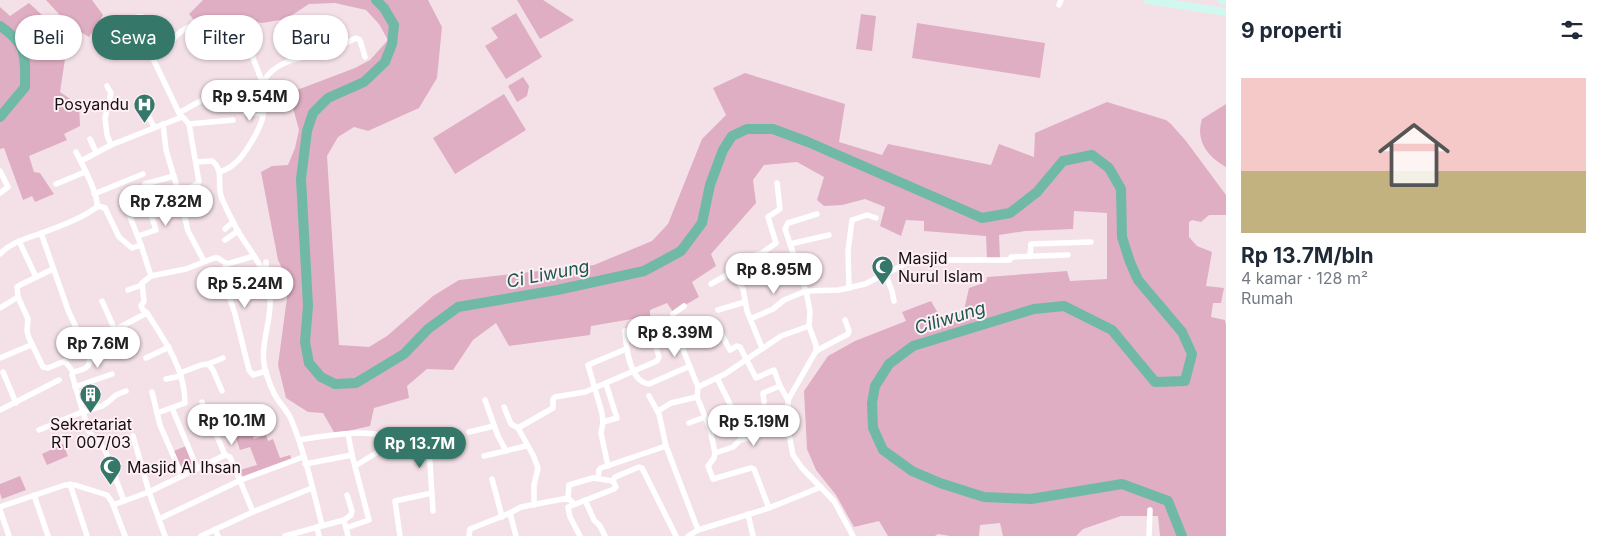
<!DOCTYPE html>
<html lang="id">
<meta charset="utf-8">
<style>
body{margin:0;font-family:Inter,sans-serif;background:#f6f6f7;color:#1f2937;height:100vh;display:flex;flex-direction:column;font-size:19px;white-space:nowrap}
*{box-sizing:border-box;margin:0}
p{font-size:16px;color:#747a83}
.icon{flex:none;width:28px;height:28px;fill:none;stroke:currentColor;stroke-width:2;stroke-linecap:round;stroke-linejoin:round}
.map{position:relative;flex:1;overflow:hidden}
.sheet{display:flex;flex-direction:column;background:#fff;width:375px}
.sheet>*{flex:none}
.banner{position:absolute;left:15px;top:15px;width:475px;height:45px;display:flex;gap:10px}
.price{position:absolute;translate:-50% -42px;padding:0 11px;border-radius:18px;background:#fff;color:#222;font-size:16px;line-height:32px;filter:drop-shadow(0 1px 2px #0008)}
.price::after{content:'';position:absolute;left:50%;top:30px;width:15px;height:11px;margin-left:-8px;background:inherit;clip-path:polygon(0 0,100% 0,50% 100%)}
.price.on{background:#357768;color:#fff}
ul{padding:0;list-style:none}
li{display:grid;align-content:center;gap:10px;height:265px;padding:0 15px}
li span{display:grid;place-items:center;height:155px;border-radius:0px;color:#555}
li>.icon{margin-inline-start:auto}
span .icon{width:90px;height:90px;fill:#fffc;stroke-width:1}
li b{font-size:21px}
h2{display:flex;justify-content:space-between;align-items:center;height:60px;padding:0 15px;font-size:21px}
.tag{padding:0 18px;border-radius:22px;background:#fff;box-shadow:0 1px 4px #0004;font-size:18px;line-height:45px}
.tag.on{background:#357768;color:#fff}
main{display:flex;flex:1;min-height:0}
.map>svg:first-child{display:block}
</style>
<main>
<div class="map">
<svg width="1226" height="536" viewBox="0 0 1226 536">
<rect width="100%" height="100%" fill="#f4e1e8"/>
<!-- green -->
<g fill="#dfaec2">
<polygon points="46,0 92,0 103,15 89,37 69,25"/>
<polygon points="203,0 428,0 442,27 437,78 419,108 368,131 354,127 338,137 327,156 339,345 369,347 387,336 433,296 459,280 594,265 652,241 668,224 702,139 726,115 713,88 745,73 845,104 839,142 882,155 888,144 991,165 999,144 1034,157 1035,133 1107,102 1166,120 1171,124 1186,141 1226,195 1226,215 1209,215 1201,222 1192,220 1189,222 1189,237 1197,246 1212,252 1206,286 1224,288 1221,303 1213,303 1211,317 1225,320 1226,325 1226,536 1160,536 1158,516 1121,516 1083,529 1076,536 1003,536 1000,523 980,525 979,536 950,536 938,534 935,536 888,536 879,521 854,527 836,495 816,470 807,449 804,391 828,356 855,341 906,321 902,312 931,301 943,322 964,310 969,288 986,282 987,277 1067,271 1070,281 1107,279 1107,213 1074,211 1073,229 1025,231 999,235 1000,258 987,259 986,236 924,231 924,221 906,220 901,236 880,226 885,207 865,199 842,205 824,206 817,200 824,177 797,162 764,165 753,180 756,203 711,254 716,266 692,282 699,297 673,312 667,303 650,310 650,316 591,326 590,335 509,346 496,323 473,340 453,370 427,369 407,386 409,398 374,408 370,426 335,434 323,413 308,412 286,398 278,365 289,283 278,260 261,172 272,166 288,165 295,148 299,130 289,93 355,68 370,60 388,40 379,24 366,10 335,3 309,4 286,19 262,23 251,21 213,32 203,25 198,25 189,14"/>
<polygon points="517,0 543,0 574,20 540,39"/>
<polygon points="29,3 68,39 60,92 79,105 80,126 64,134 67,140 29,156 34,172 40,173 54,194 35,202 32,196 23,200 4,148 0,149 0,7 10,16"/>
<polygon points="516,13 542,57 506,79 485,46 498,38 491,28"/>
<polygon points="861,14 876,16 872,51 856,49"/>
<polygon points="917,23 1045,43 1040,78 912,58"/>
<polygon points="523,77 529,86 527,96 517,102 508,86"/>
<polygon points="504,94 526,130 455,174 433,138"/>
<path d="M1226,104V167C1208,157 1195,141 1202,119Z"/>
<polygon points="245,416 254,439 266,435 268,441 273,439 280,458 290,455 293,463 244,480 240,470 257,465 250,447 240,450 230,421"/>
<polygon points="63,444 68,456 47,465 42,454"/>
<polygon points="186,446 194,465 182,471 174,451"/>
<polygon points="20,476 26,490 2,499 0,493 0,484"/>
</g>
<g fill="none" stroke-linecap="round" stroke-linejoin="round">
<!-- river -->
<g stroke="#70b9a6" stroke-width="10">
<polyline points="376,0 384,8 394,25 392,44 385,62 364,82 328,98 313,113 307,131 301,179 308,306 305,342 309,363 321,377 335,384 356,383 404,354 428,329 458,307 557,290 644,271 681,251 702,223 710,185 723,150 732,136 747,129 773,129 808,142 982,218 1010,213 1037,192 1063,161 1092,155 1109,168 1121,189 1122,237 1130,262 1138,280 1182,332 1192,354 1185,381 1155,382 1112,330 1064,306 1034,309 913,346 889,364 875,386 872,403 873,428 883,450 912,471 940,483 984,497 1031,499 1122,484 1168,501 1182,536"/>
<path d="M0,26C28,45 25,56 25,87L0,117"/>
</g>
<!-- street -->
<g stroke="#fff" stroke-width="5.5">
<polyline points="1059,5 1061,0"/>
<polyline points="309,21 314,33 313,54"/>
<path d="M108,38C114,30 133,14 143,17L144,36L146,44L179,113L189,124L199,182L194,186L179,191"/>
<polyline points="324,50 339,33"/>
<path d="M152,57L171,45C174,34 187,26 197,25L220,40L228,43L246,40L263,84"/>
<polyline points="107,86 111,93 105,118 107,135 111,145"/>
<polyline points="142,104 154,127"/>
<path d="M179,113C196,103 227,85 247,87C252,88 257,90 262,92"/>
<polyline points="245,113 263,113"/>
<polyline points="163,124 166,150 180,197 188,231 204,261"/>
<polyline points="189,124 233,120"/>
<polyline points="90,139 96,152"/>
<polyline points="81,161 111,145 182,117"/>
<path d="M196,162L212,161C225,171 216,185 222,199C228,212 234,225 241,236C253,255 269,274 270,297C272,321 259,346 265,369C268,380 272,391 278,400C283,407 288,412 291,419C305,453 313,490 322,525"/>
<polyline points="0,171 8,187 0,193"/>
<path d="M220,172C225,170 230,168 234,164C244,157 261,128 263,116C265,102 258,87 268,75C283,57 318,55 338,47C344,44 350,41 356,38L360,40L365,57"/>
<polyline points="56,184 85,172"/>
<polyline points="94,194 143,174"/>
<path d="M98,206L105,208L119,237L132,248L141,245L151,276L142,283L144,301L141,306L143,310L147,313C165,341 185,369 185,403L157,413"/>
<polyline points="225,229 233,222"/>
<path d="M41,233L68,310L90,358C90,369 82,370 73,372L72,375L89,432L105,450L124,501"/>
<polyline points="138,236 156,230 145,197"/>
<polyline points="225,240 238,231"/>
<polyline points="19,241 36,277"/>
<polyline points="790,244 829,235"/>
<polyline points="141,245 125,204 148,196 145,184 174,176"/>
<path d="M0,254C10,243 25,239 39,234C58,227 81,219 97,207C99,195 82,164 76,152"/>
<polyline points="254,256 227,264 224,269 230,299 235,314 249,370 253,375 266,371"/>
<polyline points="1030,256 1031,244 1091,242"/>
<polyline points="53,269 20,285 17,287 18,297 28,319 27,331 29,338 43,367 48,368 65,361 73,372"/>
<polyline points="263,272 266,270 266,262"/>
<polyline points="885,273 892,291 894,301"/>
<polyline points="151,276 186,269 214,258 218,258 227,264"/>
<polyline points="711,284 732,272"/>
<polyline points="849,288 848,251 852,220 867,215 876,218"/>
<polyline points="128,290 142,285"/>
<polyline points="102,301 115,330"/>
<polyline points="684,306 673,314 672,322 698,387 697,397 710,429 715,453 714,458 708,466 713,479 751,468 754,469 769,508"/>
<polyline points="0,308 18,297"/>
<polyline points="718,310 745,302"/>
<polyline points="750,319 773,309 784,300 806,291 785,229 788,223 817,214"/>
<polyline points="718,328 730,350 737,346 740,347 756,378 774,370 780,386 788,400 789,434 793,455 802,468 834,501 853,536"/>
<path d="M652,329L625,331C626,347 630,382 649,384L690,366"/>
<polyline points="85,345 147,313"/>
<polyline points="762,348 747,311 743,289 732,272 731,266 743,259 762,253 776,243 768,217 780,209 777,183"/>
<polyline points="816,351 848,334 849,331 845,320"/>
<polyline points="0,358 31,345"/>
<polyline points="146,358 169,347"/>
<polyline points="208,364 223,358"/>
<polyline points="3,372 16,403"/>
<polyline points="180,373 201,365 208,364 213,370 222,391"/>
<polyline points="166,379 181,376"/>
<polyline points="75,387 112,374"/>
<polyline points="698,387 725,374 781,336 809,326"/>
<polyline points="152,392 160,425 182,476"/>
<polyline points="649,396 659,414 666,446 698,530"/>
<polyline points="485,400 498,436 506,451"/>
<polyline points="788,400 816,351 816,345 809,326 810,311 806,291 839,290 865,284 907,263 941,260 1010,260 1011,257 1068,255"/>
<polyline points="764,402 763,393 780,386"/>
<polyline points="504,407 511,424 518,428"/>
<polyline points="172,408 197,468"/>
<polyline points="0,410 59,380"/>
<polyline points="658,411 671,403 697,397"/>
<polyline points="603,422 617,418 606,384"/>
<polyline points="689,423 705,417"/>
<polyline points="710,429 731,420 735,414 717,378"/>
<polyline points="39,430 82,412 102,406 108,402 116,395 126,391"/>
<polyline points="469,432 494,426"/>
<polyline points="133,436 149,492 165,536"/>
<path d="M299,440C325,436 355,430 381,435"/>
<polyline points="715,453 733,447 740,440 789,426"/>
<polyline points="225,455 230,457 253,512"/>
<polyline points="484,456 526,446"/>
<polyline points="305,464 352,455"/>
<polyline points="355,466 381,450"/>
<polyline points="608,466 601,433 603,422 602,413 588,365 626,349"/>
<polyline points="598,478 599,470 601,468 666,446"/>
<polyline points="492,479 502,517"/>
<polyline points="613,481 615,477 639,467 642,468 676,536"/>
<polyline points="70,484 87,536"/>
<polyline points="34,495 48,536"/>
<polyline points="568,498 569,485 593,478 613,481"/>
<polyline points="585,500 594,520 600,526 605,536"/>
<polyline points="113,505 149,492 225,455 202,402"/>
<polyline points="534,505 534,485 538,468 533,455 518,428 553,408 553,399 555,397 585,392 657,361 659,357 651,331 652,329 672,322"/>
<polyline points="0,507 65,485 75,485 107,495 112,502 125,536"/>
<polyline points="0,510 9,536"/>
<polyline points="433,511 429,447 432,439 450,434"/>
<polyline points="510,513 516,536"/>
<polyline points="748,514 753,536"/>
<polyline points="159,519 241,480 303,457"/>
<polyline points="345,524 348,536"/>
<polyline points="317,527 319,536"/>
<polyline points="346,528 369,520 352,455 348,434"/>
<polyline points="215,529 218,536"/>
<polyline points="201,536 253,512 312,488"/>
<polyline points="285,536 344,520 351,515 352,511 347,495"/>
<polyline points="400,536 395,501 432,493"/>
<polyline points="469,536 470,529 510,513 521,507 568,498 574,504"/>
<polyline points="580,536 570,517 568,507 614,489 616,487 613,481"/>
<polyline points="688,536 698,530 769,508 821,487"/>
<polyline points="1149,536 1150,510"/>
</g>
<!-- secondary -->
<g stroke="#d0f8ef" stroke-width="8">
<polyline points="1148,0 1226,12"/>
<polyline points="1221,0 1226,1"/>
</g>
</g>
<!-- icons -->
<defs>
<symbol id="hospital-pin" viewBox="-11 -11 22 30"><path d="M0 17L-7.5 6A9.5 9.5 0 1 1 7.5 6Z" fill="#357768" stroke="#feeff5"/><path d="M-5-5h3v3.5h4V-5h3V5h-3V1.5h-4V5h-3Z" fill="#fff"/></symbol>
<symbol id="mosque-pin" viewBox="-11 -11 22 30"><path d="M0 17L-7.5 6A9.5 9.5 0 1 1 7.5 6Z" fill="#357768" stroke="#feeff5"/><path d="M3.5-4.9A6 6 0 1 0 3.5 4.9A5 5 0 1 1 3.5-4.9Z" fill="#fff"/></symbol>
<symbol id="building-pin" viewBox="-11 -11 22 30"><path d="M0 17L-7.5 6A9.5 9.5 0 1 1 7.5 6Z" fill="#357768" stroke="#feeff5"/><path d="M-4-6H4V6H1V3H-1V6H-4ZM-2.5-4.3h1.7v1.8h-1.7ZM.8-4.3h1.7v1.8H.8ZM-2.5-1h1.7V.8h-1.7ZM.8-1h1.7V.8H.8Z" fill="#fff"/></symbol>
</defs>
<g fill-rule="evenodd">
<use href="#hospital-pin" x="132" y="92" width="25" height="34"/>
<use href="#mosque-pin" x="870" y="254" width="25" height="34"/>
<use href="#building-pin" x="78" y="382" width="25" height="34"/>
<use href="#mosque-pin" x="98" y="454" width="25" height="34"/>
</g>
<g text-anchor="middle" stroke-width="4" stroke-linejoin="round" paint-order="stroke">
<!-- poi labels -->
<g font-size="16" fill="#161012" stroke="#feeff5" text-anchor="start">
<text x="129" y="110" text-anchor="end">Posyandu</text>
<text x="898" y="264">Masjid<tspan x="898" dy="18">Nurul Islam</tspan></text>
<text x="91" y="430" text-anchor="middle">Sekretariat<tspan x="91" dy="18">RT 007/03</tspan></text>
<text x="127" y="473">Masjid Al Ihsan</text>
</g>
<!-- water labels -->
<g font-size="18" font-style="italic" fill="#1c584b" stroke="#feeff5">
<text transform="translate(548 274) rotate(-11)" y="6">Ci Liwung</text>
<text transform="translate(950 318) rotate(-17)" y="6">Ciliwung</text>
</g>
</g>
</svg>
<b class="price" style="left:250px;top:122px">Rp 9.54M</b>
<b class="price" style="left:166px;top:227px">Rp 7.82M</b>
<b class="price" style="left:774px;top:295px">Rp 8.95M</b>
<b class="price" style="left:245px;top:309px">Rp 5.24M</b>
<b class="price" style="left:675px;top:358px">Rp 8.39M</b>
<b class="price" style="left:98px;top:369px">Rp 7.6M</b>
<b class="price" style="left:232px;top:446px">Rp 10.1M</b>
<b class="price" style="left:754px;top:447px">Rp 5.19M</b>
<b class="price on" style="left:420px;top:469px">Rp 13.7M</b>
<div class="banner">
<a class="tag">Beli</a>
<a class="tag on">Sewa</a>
<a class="tag">Filter</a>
<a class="tag">Baru</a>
</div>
</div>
<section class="sheet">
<h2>9 properti<svg class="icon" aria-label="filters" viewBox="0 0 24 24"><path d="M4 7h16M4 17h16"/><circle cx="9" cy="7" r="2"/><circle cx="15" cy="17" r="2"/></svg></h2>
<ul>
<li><span style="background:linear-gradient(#f6c9c9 60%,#c2b280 0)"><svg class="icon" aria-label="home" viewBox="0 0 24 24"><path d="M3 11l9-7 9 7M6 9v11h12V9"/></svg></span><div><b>Rp 13.7M/bln</b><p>4 kamar · 128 m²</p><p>Rumah</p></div></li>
</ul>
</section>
</main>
